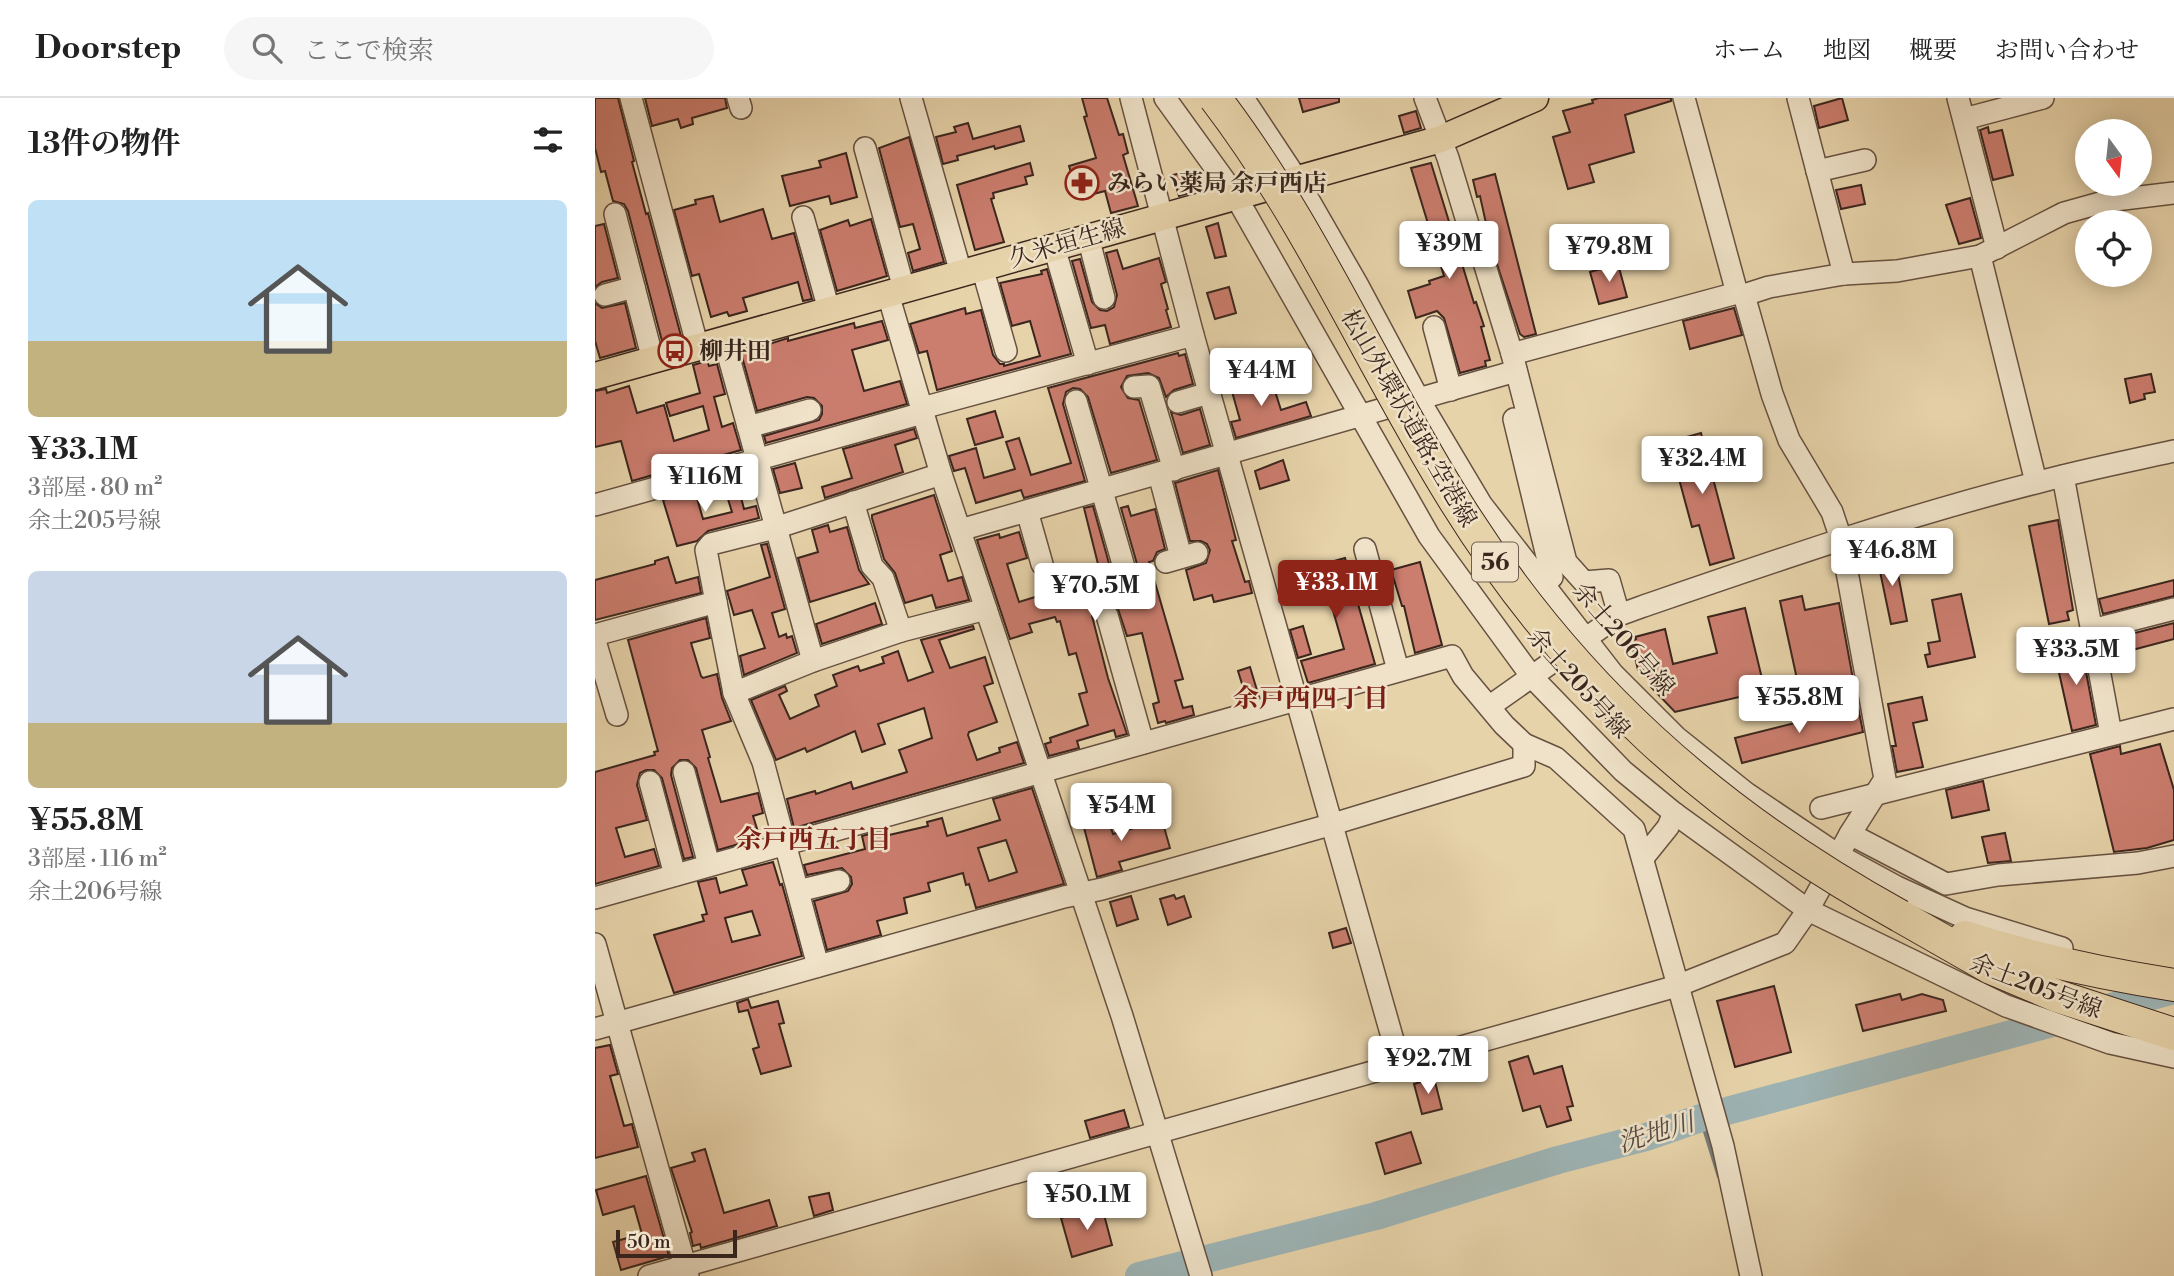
<!DOCTYPE html>
<html lang="ja">
<meta charset="utf-8">
<style>
body{margin:0;font-family:"Libre Bodoni","Noto Serif JP",serif;background:#f6f6f6;color:#222;height:100vh;display:flex;flex-direction:column;font-size:26px;white-space:nowrap}
*{box-sizing:border-box;margin:0}
p{font-size:23px;color:#767676}
.icon{flex:none;width:38px;height:38px;fill:none;stroke:currentColor;stroke-width:2;stroke-linecap:round;stroke-linejoin:round}
.map{position:relative;flex:1;overflow:hidden}
.panel{display:flex;flex-direction:column;background:#fff;width:595px}
.panel>*{flex:none}
.needle{width:46px;rotate:165deg}
.fabs{position:absolute;left:1480px;top:21px;display:grid;gap:14px}
.fabs a{display:grid;place-items:center;width:77px;height:77px;border-radius:50%;background:#fff;box-shadow:0 4px 18px #0003;font-size:35px}
.scale{position:absolute;left:21px;bottom:18px;width:121px;box-sizing:border-box;padding-left:7px;border:4px solid #3b261e;border-top:0;font-size:19px;line-height:24px;white-space:nowrap;color:#3b261e;-webkit-text-stroke:5px #efe2c8;paint-order:stroke}
.price{position:absolute;translate:-50% -60px;padding:0 16px;border-radius:7px;background:#fff;color:#222;font-size:23px;line-height:46px;filter:drop-shadow(0 2px 4px #0008)}
.price::after{content:'';position:absolute;left:50%;top:42px;width:21px;height:16px;margin-left:-10px;background:inherit;clip-path:polygon(0 0,100% 0,50% 100%)}
.price.selected{background:#8f2418;color:#fff}
ul{padding:0;list-style:none}
li{display:grid;align-content:center;gap:14px;height:371px;padding:0 28px}
li span{display:grid;place-items:center;height:217px;border-radius:10px;color:#555}
li>.icon{margin-inline-start:auto}
span .icon{width:126px;height:126px;fill:#fffc;stroke-width:1}
li b{font-size:30px}
h2{display:flex;justify-content:space-between;align-items:center;height:84px;padding:0 28px;font-size:30px}
header{display:flex;align-items:center;gap:42px;box-sizing:border-box;height:98px;padding:0 35px;background:#fff;border-bottom:2px solid #e0e0e0}
header strong{font-size:33px}
nav{display:flex;gap:38px;margin-inline-start:auto;font-size:24px}
.search{width:490px;height:63px;background:#f6f6f6;display:flex;align-items:center;gap:18px;box-sizing:border-box;padding:0 24px;border-radius:38px;color:#767676;font-size:26px}
main{display:flex;flex:1;min-height:0}
.map>svg:first-child{display:block}
</style>
<header>
<strong>Doorstep</strong>
<div class="search"><svg class="icon" aria-label="search" viewBox="0 0 24 24"><circle cx="10" cy="10" r="6"/><path d="M15 15l6 6"/></svg>ここで検索</div>
<nav><a>ホーム</a><a>地図</a><a>概要</a><a>お問い合わせ</a></nav>
</header>
<main>
<section class="panel">
<h2>13件の物件<svg class="icon" aria-label="filters" viewBox="0 0 24 24"><path d="M4 7h16M4 17h16"/><circle cx="9" cy="7" r="2"/><circle cx="15" cy="17" r="2"/></svg></h2>
<ul>
<li><span style="background:linear-gradient(#bfe0f5 65%,#c2b280 0)"><svg class="icon" aria-label="home" viewBox="0 0 24 24"><path d="M3 11l9-7 9 7M6 9v11h12V9"/></svg></span><div><b>¥33.1M</b><p>3部屋 · 80 m²</p><p>余土205号線</p></div></li>
<li><span style="background:linear-gradient(#c9d6e8 70%,#c2b280 0)"><svg class="icon" aria-label="home" viewBox="0 0 24 24"><path d="M3 11l9-7 9 7M6 9v11h12V9"/></svg></span><div><b>¥55.8M</b><p>3部屋 · 116 m²</p><p>余土206号線</p></div></li>
</ul>
</section>
<div class="map">
<svg width="1579" height="1178" viewBox="0 0 1579 1178">
<rect width="100%" height="100%" fill="#e7d3aa"/>
<filter id="stains"><feTurbulence type="fractalNoise" baseFrequency=".00286" numOctaves="4"/><feColorMatrix values="0 0 0 0 .2 0 0 0 0 .09 0 0 0 0 .02 0 0 0 .5 -.17"/></filter>
<radialGradient id="worn" r=".72"><stop offset=".6" stop-color="#630" stop-opacity="0"/><stop offset="1" stop-color="#630" stop-opacity=".3"/></radialGradient>
<g fill="none" stroke-linecap="round" stroke-linejoin="round">
<!-- stream -->
<polyline stroke="#767b79" stroke-width="4.5" points="1106,1020 1124,1078"/>
<!-- river -->
<polyline stroke="#9db4b5" stroke-width="28" points="544,1178 781,1118 963,1062 1051,1039 1106,1020 1579,892"/>
</g>
<!-- building -->
<g fill="#cb7d6e" stroke="#3b261e" stroke-width="2" fill-rule="evenodd">
<polygon points="0,0 23,0 39,63 37,64 51,116 53,115 86,238 67,243 33,113 29,106 18,103 10,73 6,74 0,50"/>
<polygon points="50,0 130,0 132,10 97,20 98,26 86,30 83,21 57,28"/>
<polygon points="487,0 512,0 524,37 528,36 533,55 528,57 543,108 516,115 510,93 483,100 474,68 501,60 489,19 492,18"/>
<polygon points="704,0 744,0 744,4 708,14"/>
<polygon points="1004,0 1076,0 1076,3 1030,17 1039,54 994,67 999,84 973,91 958,39 975,34 968,13 998,5 997,2"/>
<polygon points="1247,0 1253,22 1224,30 1219,8"/>
<polygon points="821,13 826,30 809,35 804,18"/>
<polygon points="373,25 378,41 425,28 429,43 400,51 399,48 362,58 363,62 348,66 341,39 361,34 359,29"/>
<polygon points="1393,29 1394,35 1407,32 1418,77 1398,82 1385,32"/>
<polygon points="314,39 349,164 318,173 313,155 325,151 318,126 305,129 284,50"/>
<polygon points="251,55 262,99 236,106 234,98 195,108 187,78 226,69 224,63"/>
<polygon points="435,65 438,77 430,79 432,86 398,95 399,100 396,101 409,144 380,152 362,87"/>
<polygon points="836,65 879,205 881,204 889,228 886,229 895,262 890,263 891,268 865,275 849,220 842,213 821,220 813,193 835,186 834,183 849,178 816,70"/>
<polygon points="595,73 601,93 584,98 578,77"/>
<polygon points="900,76 941,236 929,239 925,236 896,148 885,98 882,99 878,82"/>
<polygon points="1266,87 1270,106 1246,111 1241,92"/>
<polygon points="118,98 125,124 168,111 177,141 199,135 217,201 208,203 203,184 148,200 152,213 134,218 132,214 116,219 104,176 97,178 79,112 101,106 100,102"/>
<polygon points="1375,100 1386,140 1364,146 1351,107"/>
<polygon points="276,121 292,178 242,193 225,132 253,122 255,128"/>
<polygon points="623,125 631,158 620,160 611,129"/>
<polygon points="9,126 23,180 7,184 0,189 0,128"/>
<polygon points="522,152 528,171 564,160 571,184 566,186 573,211 571,212 576,229 515,246 510,227 496,230 477,163 485,161 497,204 505,212 512,213 519,209 522,197 511,155"/>
<polygon points="1023,166 1032,199 1004,206 995,174"/>
<polygon points="452,171 476,256 342,292 332,253 324,255 315,226 370,210 371,216 386,212 398,257 405,266 409,266 409,268 445,258 435,223 417,228 405,185 447,176 446,173"/>
<polygon points="634,189 641,215 620,221 612,195"/>
<polygon points="0,205 7,210 30,205 41,250 5,260 0,243"/>
<polygon points="1139,210 1147,237 1095,251 1088,223"/>
<polygon points="287,223 293,242 257,252 269,293 305,283 312,306 171,345 169,338 224,322 227,316 227,308 219,300 212,299 162,313 146,255 193,240 193,243 259,225 260,230"/>
<polygon points="583,255 584,258 590,256 598,286 579,292 571,299 564,280 553,275 532,278 526,289 533,300 544,302 562,362 516,375 493,299 485,291 478,290 471,294 468,306 490,383 429,400 426,392 381,405 370,370 359,373 354,358 381,350 389,380 420,371 411,344 424,340 436,377 476,365 453,290"/>
<polygon points="112,263 114,268 122,266 130,296 119,299 127,329 138,325 146,352 37,383 26,343 0,349 0,293 11,291 12,295 34,288 42,315 69,307 79,343 114,332 108,308 75,318 71,305 105,295 98,267"/>
<polygon points="661,275 666,294 679,290 686,312 711,304 716,318 641,340 636,324 645,322 634,283"/>
<polygon points="1556,276 1560,294 1549,296 1550,301 1535,305 1530,281"/>
<polygon points="605,311 615,347 588,355 576,314 586,317"/>
<polygon points="400,313 408,339 380,347 372,321"/>
<polygon points="319,331 322,340 300,347 308,374 230,400 227,389 257,380 248,351"/>
<polygon points="1106,335 1139,460 1115,467 1104,427 1097,429 1074,344"/>
<polygon points="688,362 694,382 665,391 660,373"/>
<polygon points="200,365 207,390 185,395 178,371"/>
<polygon points="623,372 641,442 637,443 650,484 654,483 657,495 619,504 617,497 599,502 591,472 611,465 615,452 612,446 606,443 595,443 580,385"/>
<polygon points="153,378 154,381 142,384 149,411 161,408 164,420 113,433 102,443 82,448 68,402 100,393 108,421 137,414 128,385"/>
<polygon points="339,397 357,453 345,457 353,483 367,479 374,502 341,510 337,497 310,505 300,475 289,461 277,420 277,417"/>
<polygon points="498,408 522,494 526,500 533,503 539,502 545,499 548,487 526,410 533,408 536,418 560,411 570,451 562,454 558,463 554,464 588,581 580,583 588,610 597,608 599,617 571,625 570,623 563,625 558,606 564,604 547,535 532,538 522,508 515,504 508,505 502,508 499,517 497,518 513,580 532,636 521,639 519,632 482,643 484,650 454,658 450,646 456,644 455,640 493,627 484,596 492,594 481,555 474,557 465,523 462,524 460,519 434,526 437,534 415,541 382,442 404,436 405,440 424,434 432,460 412,466 424,504 453,495 448,479 458,473 462,472 465,483 474,481 476,487 506,478 489,410"/>
<polygon points="1463,422 1478,512 1472,514 1474,522 1454,526 1434,428"/>
<polygon points="233,427 235,434 252,429 264,472 274,486 215,504 203,460 223,454 217,432"/>
<polygon points="172,446 190,511 177,515 184,539 191,536 192,540 197,538 202,555 149,577 145,558 170,550 157,512 139,517 132,493 175,479 166,447"/>
<polygon points="1299,455 1312,523 1296,526 1282,459"/>
<polygon points="73,459 81,485 103,479 106,495 0,522 0,482 60,466 60,463"/>
<polygon points="750,460 780,566 713,585 706,563 749,551 731,488 698,497 692,476"/>
<polygon points="825,464 847,547 820,555 809,508 807,508 796,472"/>
<polygon points="1579,482 1579,498 1508,516 1504,501"/>
<polygon points="1366,496 1380,559 1333,569 1330,557 1335,556 1333,545 1345,543 1337,502"/>
<polygon points="1207,498 1210,512 1244,505 1258,581 1205,595 1185,503"/>
<polygon points="280,505 287,526 227,546 221,526"/>
<polygon points="1150,510 1170,593 1080,614 1056,589 1051,571 1043,572 1036,543 1041,541 1040,539 1070,531 1078,566 1122,555 1113,519"/>
<polygon points="111,520 115,540 96,545 106,578 108,580 122,576 127,600 136,623 107,632 115,659 113,660 126,704 163,695 168,715 158,718 165,740 123,752 101,670 93,662 85,662 77,670 76,677 98,759 89,761 67,680 59,672 51,672 45,675 42,687 52,722 21,730 30,759 59,751 64,768 0,786 0,674 60,657 59,654 63,653 33,542"/>
<polygon points="1579,525 1579,541 1526,555 1525,551 1514,554 1512,542"/>
<polygon points="378,528 379,531 344,542 355,570 390,559 398,585 389,588 402,624 374,634 373,637 382,662 405,654 404,650 422,644 429,665 199,730 192,701 220,693 221,696 256,684 258,691 312,674 304,652 337,640 329,610 283,626 290,646 267,654 260,633 212,654 210,650 181,662 156,602 190,588 192,593 184,597 195,621 224,608 220,597 242,588 238,577 263,568 265,573 289,565 287,559 303,553 313,583 338,574 326,542"/>
<polygon points="708,528 716,556 703,560 695,532"/>
<polygon points="1486,547 1501,627 1477,633 1459,552"/>
<polygon points="655,569 664,599 652,602 643,573"/>
<polygon points="1327,599 1332,622 1318,625 1328,669 1302,674 1297,648 1301,648 1293,606"/>
<polygon points="1263,609 1268,634 1147,665 1140,640"/>
<polygon points="1565,646 1579,692 1579,742 1552,750 1519,754 1495,656 1525,648 1526,656"/>
<polygon points="1388,683 1394,712 1357,720 1351,692"/>
<path d="M437,690L469,786L381,810L374,786L371,787L368,775L333,785L335,793L309,800L312,815L282,823L286,837L232,852L219,803L253,793L257,786L256,779L247,770L212,777L209,767L270,751L267,738L292,731L294,737L333,728L332,724L347,720L352,738L405,722L398,701ZM411,742L422,774L394,783L383,750Z"/>
<polygon points="511,715 518,736 567,722 575,750 524,764 527,772 502,779 487,722"/>
<polygon points="1410,735 1416,763 1393,765 1387,739"/>
<path d="M178,764L185,787L187,786L207,858L79,895L59,837L109,823L107,817L112,816L103,784L121,780L125,795L152,787L147,772ZM157,813L165,837L137,844L130,820Z"/>
<polygon points="579,797 581,801 589,798 596,819 573,827 565,801"/>
<polygon points="536,798 543,821 522,828 515,804"/>
<polygon points="751,830 756,845 738,850 734,835"/>
<polygon points="1179,888 1196,954 1140,969 1122,903"/>
<polygon points="1305,896 1307,902 1327,896 1348,902 1351,913 1268,933 1261,907"/>
<polygon points="153,901 156,910 183,903 189,925 184,926 196,968 166,976 158,951 164,949 153,912 144,914 142,905"/>
<polygon points="15,947 23,976 15,978 29,1028 37,1026 43,1049 0,1060 0,950"/>
<polygon points="933,958 939,976 967,968 978,1008 972,1009 976,1022 952,1029 945,1008 928,1013 914,964"/>
<polygon points="839,980 847,1011 827,1016 819,986"/>
<polygon points="529,1012 534,1029 495,1040 490,1023"/>
<polygon points="816,1034 826,1065 790,1076 781,1045"/>
<polygon points="110,1051 129,1115 174,1102 182,1128 106,1150 105,1146 98,1148 95,1135 97,1134 76,1070 100,1063 97,1055"/>
<polygon points="51,1078 74,1158 26,1172 18,1144 47,1136 39,1108 8,1117 1,1092"/>
<polygon points="234,1095 238,1112 219,1118 214,1099"/>
<polygon points="507,1109 517,1147 477,1159 466,1120"/>
</g>
<g fill="none" stroke-linecap="round" stroke-linejoin="round">
<defs>
<g id="minor">
<polyline points="36,0 103,250"/>
<polyline points="143,0 146,10"/>
<polyline points="316,0 366,175"/>
<polyline points="536,0 598,237 805,967"/>
<polyline points="570,0 640,97 834,438 937,579 1028,673 1079,715 1213,812 1411,908 1515,945 1579,959"/>
<polyline points="648,0 701,80 762,186 824,302 886,406 1018,576 1081,639 1151,695 1243,757 1302,789 1370,820 1467,850"/>
<polyline points="830,0 853,60 875,133 888,161 917,256 971,464 989,484 1014,482 1024,517"/>
<polyline points="1203,0 1249,176"/>
<polyline points="1363,0 1402,150"/>
<polyline points="1369,21 1448,0"/>
<polyline points="270,50 309,191"/>
<polyline points="1222,73 1270,62"/>
<polyline points="20,116 58,262"/>
<polyline points="208,119 234,212"/>
<polyline points="493,139 509,200"/>
<polyline points="459,149 493,266"/>
<polyline points="1385,158 1441,384"/>
<polyline points="387,169 411,253"/>
<polyline points="293,196 346,376 527,918 606,1178"/>
<polyline points="10,197 39,189"/>
<polyline points="1149,197 1174,189 1249,176 1302,173 1385,158 1469,115 1512,103 1579,95"/>
<polyline points="839,229 856,292"/>
<polyline points="129,242 218,563"/>
<polyline points="917,256 1142,195"/>
<polyline points="539,289 554,288 579,372"/>
<polyline points="481,303 535,490"/>
<polyline points="583,304 614,295"/>
<polyline points="327,310 598,237"/>
<polyline points="919,321 957,479"/>
<polyline points="153,329 215,312"/>
<polyline points="564,376 586,459"/>
<polyline points="1468,378 1516,636"/>
<polyline points="258,404 277,468 288,480 306,533"/>
<polyline points="0,407 328,315"/>
<polyline points="432,413 447,466"/>
<polyline points="365,432 921,273"/>
<polyline points="770,451 803,572"/>
<polyline points="571,464 602,455"/>
<polyline points="121,504 139,595 168,664 223,868"/>
<polyline points="512,517 548,645"/>
<polyline points="1497,532 1579,511"/>
<polyline points="0,537 121,504 111,452 116,446 180,430 346,376"/>
<polyline points="0,543 22,617"/>
<polyline points="139,595 218,563 306,533 391,511"/>
<path d="M895,608L1024,517L1046,509C1177,464 1309,418 1444,384C1488,372 1534,363 1579,353"/>
<polyline points="89,674 114,767"/>
<polyline points="55,684 80,777"/>
<polyline points="1226,710 1579,621"/>
<polyline points="1255,736 1351,786 1403,777 1543,765 1579,758"/>
<polyline points="1048,760 1073,729 1079,715"/>
<polyline points="203,793 244,783"/>
<polyline points="0,800 857,558 868,578 909,627 929,646 961,660 1039,731 1128,1048 1156,1178"/>
<polyline points="0,846 93,1178"/>
<polyline points="0,931 469,799 507,791 738,726 929,668 929,646"/>
<polyline points="54,1178 1082,888 1190,845 1213,812 1255,736 1290,681 1246,441 1237,414 1194,342 1177,296 1149,197 1142,195 1089,0"/>
</g>
<polyline id="major" points="0,278 846,41 940,0"/>
<g id="highway">
<polyline points="1305,818 1396,870 1462,898 1579,936"/>
<path d="M1370,839C1438,861 1508,876 1579,887"/>
</g>
</defs>
<!-- minor casing -->
<use href="#minor" stroke="#665141" stroke-width="24"/>
<!-- major casing -->
<use href="#major" stroke="#3b261e" stroke-width="29"/>
<!-- highway casing -->
<use href="#highway" stroke="#3b261e" stroke-width="34"/>
<!-- minor -->
<use href="#minor" stroke="#efe2c8" stroke-width="21"/>
<!-- major -->
<use href="#major" stroke="#e7d3aa" stroke-width="26"/>
<!-- highway -->
<use href="#highway" stroke="#e7d3aa" stroke-width="32"/>
<defs>
<path id="highway-bridge" d="M620,0C715,124 777,270 860,403C973,585 1118,715 1305,818"/>
</defs>
<!-- highway-bridge casing -->
<use href="#highway-bridge" stroke="#3b261e" stroke-width="34" stroke-linecap="butt"/>
<!-- highway-bridge -->
<use href="#highway-bridge" stroke="#e7d3aa" stroke-width="32"/>
</g>
<!-- icons -->
<defs>
<symbol id="pharmacy-ring" viewBox="-11 -11 22 22"><circle r="9.5" fill="#efe2c8" stroke="#8f2418" stroke-width="1.5"/><path d="M-2-6h4v4h4v4h-4v4h-4v-4h-4v-4h4Z" fill="#8f2418"/></symbol>
<symbol id="bus-ring" viewBox="-11 -11 22 22"><circle r="9.5" fill="#efe2c8" stroke="#8f2418" stroke-width="1.5"/><path d="M-5-6H5V4H4V6H2V4H-2V6H-4V4H-5ZM-3.5-4V0h7V-4ZM-3.5 1.2v1.5H-2V1.2ZM2 1.2v1.5H3.5V1.2Z" fill="#8f2418"/></symbol>
</defs>
<g fill-rule="evenodd">
<use href="#pharmacy-ring" x="468" y="66" width="38" height="38"/>
<use href="#bus-ring" x="61" y="234" width="38" height="38"/>
</g>
<g text-anchor="middle" stroke-width="5" stroke-linejoin="round" paint-order="stroke">
<!-- shield labels -->
<rect fill="#efe2c8" stroke="#715e51" stroke-width="2" x="877" y="444.5" width="46" height="39" rx="5"/>
<g font-size="23" font-weight="bold" fill="#3b261e">
<text x="900" y="472">56</text>
</g>
<!-- poi labels -->
<g font-size="24" font-weight="bold" fill="#3b261e" stroke="#efe2c8" text-anchor="start">
<text x="512" y="93">みらい薬局 余戸西店</text>
<text x="104" y="261">柳井田</text>
</g>
<!-- street labels -->
<g font-size="24" fill="#3b261e" stroke="#efe2c8">
<text transform="translate(472 145) rotate(-16)" y="8">久米垣生線</text>
<text transform="translate(814 320) rotate(60)" y="8">松山外環状道路;空港線</text>
<text transform="translate(1029 541) rotate(49)" y="8">余土206号線</text>
<text transform="translate(984 585) rotate(48)" y="8">余土205号線</text>
<text transform="translate(1441 888) rotate(21)" y="8">余土205号線</text>
</g>
<!-- neighbourhood labels -->
<g font-size="26" font-weight="bold" fill="#7a1f14" stroke="#efe2c8">
<text x="716" y="609">余戸西四丁目</text>
<text x="219" y="750">余戸西五丁目</text>
</g>
<!-- water labels -->
<g font-size="26" font-style="italic" fill="#544a44" stroke="#efe2c8">
<text transform="translate(1061 1034) rotate(-17)" y="9">洗地川</text>
</g>
</g>
<rect width="100%" height="100%" filter="url(#stains)"/>
<rect width="100%" height="100%" fill="url(#worn)"/>
</svg>
<div class="fabs">
<a><svg class="needle" viewBox="-14 -14 28 28"><path d="M0-13l5 13h-10z" fill="#e53935"/><path d="M0 13l5-13h-10z" fill="#767676"/></svg></a>
<a><svg class="icon" aria-label="locate" viewBox="0 0 24 24"><circle cx="12" cy="12" r="6"/><path d="M12 2v4M12 18v4M2 12h4M18 12h4"/></svg></a>
</div>
<div class="scale">50 m</div>
<b class="price" style="left:854px;top:183px">¥39M</b>
<b class="price" style="left:1014px;top:186px">¥79.8M</b>
<b class="price" style="left:666px;top:310px">¥44M</b>
<b class="price" style="left:1107px;top:398px">¥32.4M</b>
<b class="price" style="left:110px;top:416px">¥116M</b>
<b class="price" style="left:1297px;top:490px">¥46.8M</b>
<b class="price selected" style="left:741px;top:522px">¥33.1M</b>
<b class="price" style="left:500px;top:525px">¥70.5M</b>
<b class="price" style="left:1481px;top:589px">¥33.5M</b>
<b class="price" style="left:1204px;top:637px">¥55.8M</b>
<b class="price" style="left:526px;top:745px">¥54M</b>
<b class="price" style="left:833px;top:998px">¥92.7M</b>
<b class="price" style="left:492px;top:1134px">¥50.1M</b>
</div>
</main>
